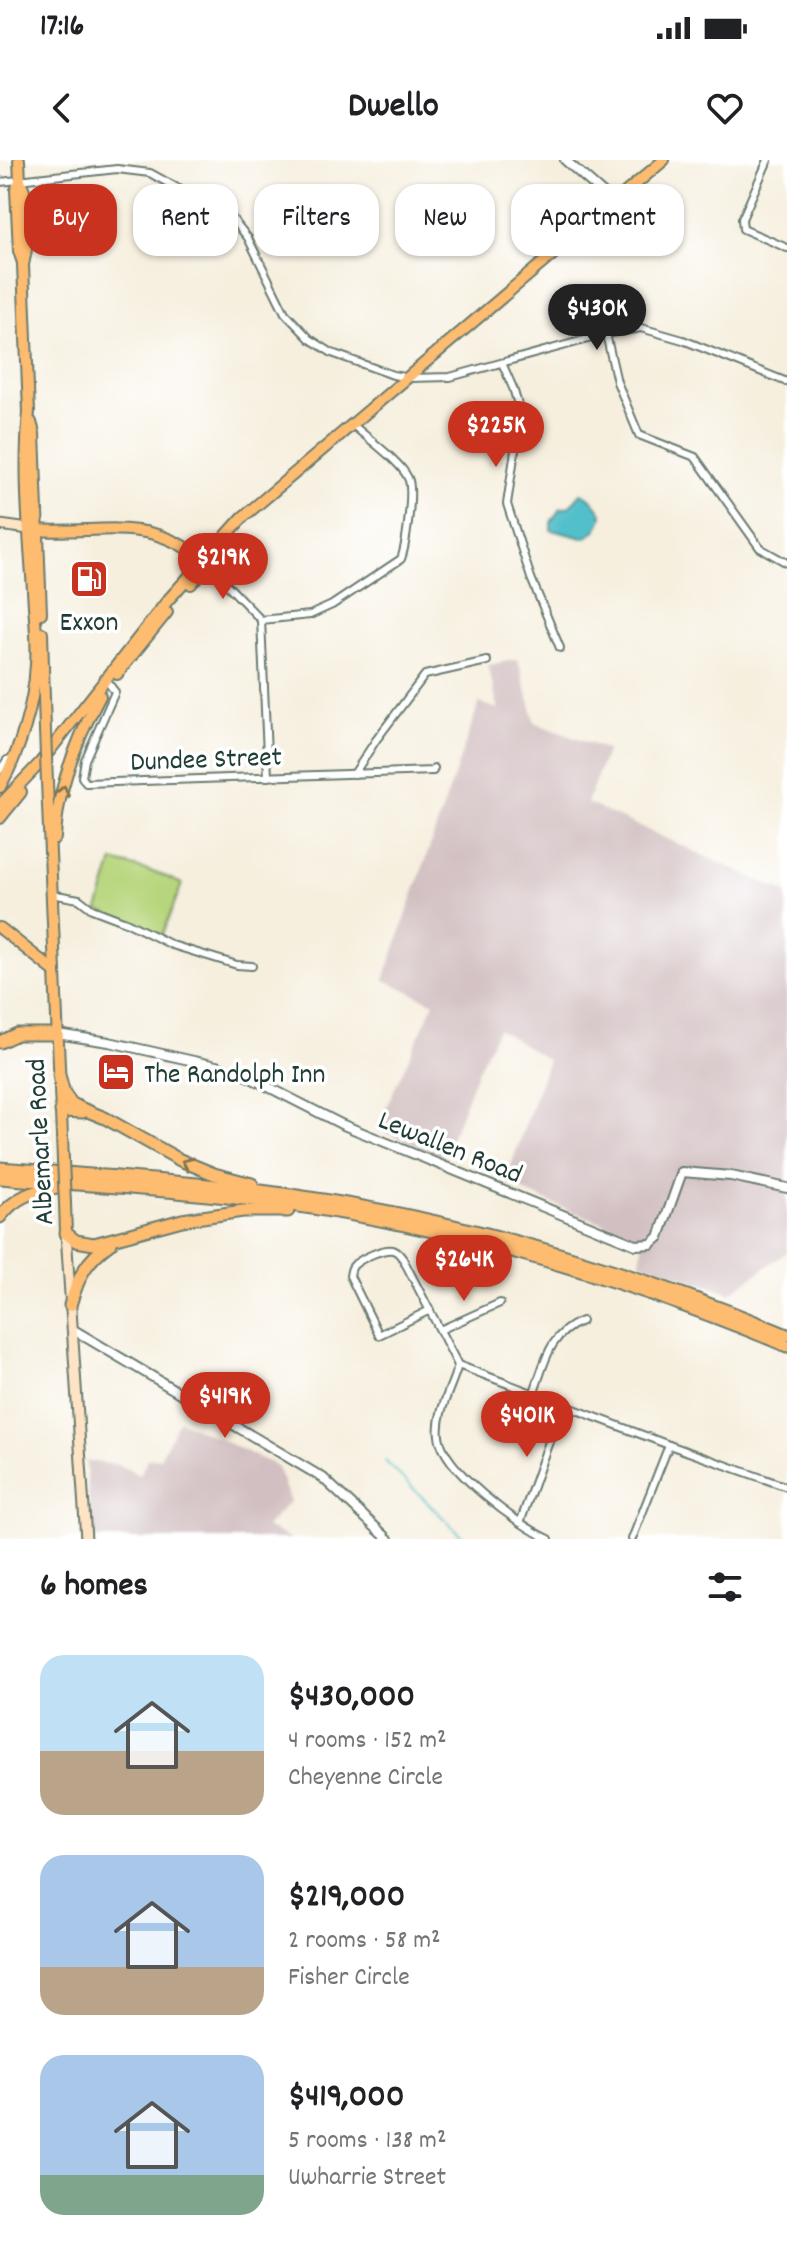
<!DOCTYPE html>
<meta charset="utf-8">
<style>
body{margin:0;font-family:Dekko,sans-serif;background:#f6f6f6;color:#202124;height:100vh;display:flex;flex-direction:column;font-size:30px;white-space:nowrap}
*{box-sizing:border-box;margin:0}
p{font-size:26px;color:#757577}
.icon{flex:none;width:44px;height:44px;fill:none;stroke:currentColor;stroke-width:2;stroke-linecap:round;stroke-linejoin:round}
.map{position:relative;height:1379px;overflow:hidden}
.details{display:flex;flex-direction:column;background:#fff;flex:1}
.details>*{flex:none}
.guide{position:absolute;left:24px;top:24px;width:740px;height:72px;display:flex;gap:16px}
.price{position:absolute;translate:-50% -68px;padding:0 18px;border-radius:28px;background:#c8321e;color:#fff;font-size:26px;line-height:52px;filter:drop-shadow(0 2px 4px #0008)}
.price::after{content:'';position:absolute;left:50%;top:48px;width:24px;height:18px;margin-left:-12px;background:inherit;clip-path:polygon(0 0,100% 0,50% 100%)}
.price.active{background:#222;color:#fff}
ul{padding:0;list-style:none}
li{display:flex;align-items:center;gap:24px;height:200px;padding:0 40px}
li span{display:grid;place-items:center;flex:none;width:224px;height:160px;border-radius:24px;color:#555}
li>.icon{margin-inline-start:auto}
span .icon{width:96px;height:96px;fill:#fffc;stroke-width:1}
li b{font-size:34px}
h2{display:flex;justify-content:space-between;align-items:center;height:96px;padding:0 40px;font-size:34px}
.pill{padding:0 28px;border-radius:24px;background:#fff;box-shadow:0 2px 6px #0004;font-size:28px;line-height:72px}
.pill.active{background:#c8321e;color:#fff}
.status{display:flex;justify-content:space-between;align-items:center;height:56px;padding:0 40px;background:#fff;direction:ltr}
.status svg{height:22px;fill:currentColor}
header{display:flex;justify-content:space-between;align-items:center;height:104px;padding:0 40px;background:#fff;font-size:36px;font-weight:700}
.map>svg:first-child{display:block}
</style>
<div class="status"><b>17:16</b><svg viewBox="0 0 49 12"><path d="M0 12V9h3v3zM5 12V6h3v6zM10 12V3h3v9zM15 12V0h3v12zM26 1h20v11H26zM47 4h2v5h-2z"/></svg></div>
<header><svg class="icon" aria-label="back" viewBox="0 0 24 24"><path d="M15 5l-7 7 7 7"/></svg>Dwello<svg class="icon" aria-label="heart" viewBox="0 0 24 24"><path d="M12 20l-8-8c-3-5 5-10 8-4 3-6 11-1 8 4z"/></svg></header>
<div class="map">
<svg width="787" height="1379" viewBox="0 0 787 1379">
<rect width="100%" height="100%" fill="#fff"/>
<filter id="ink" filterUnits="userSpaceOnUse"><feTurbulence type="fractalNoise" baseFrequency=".0125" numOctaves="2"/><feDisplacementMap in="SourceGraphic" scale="16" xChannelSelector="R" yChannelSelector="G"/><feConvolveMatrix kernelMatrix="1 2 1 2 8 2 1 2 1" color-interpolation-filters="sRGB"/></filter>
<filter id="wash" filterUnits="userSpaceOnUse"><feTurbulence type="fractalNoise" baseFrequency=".006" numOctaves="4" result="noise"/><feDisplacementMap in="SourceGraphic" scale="32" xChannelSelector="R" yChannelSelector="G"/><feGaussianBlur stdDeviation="1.8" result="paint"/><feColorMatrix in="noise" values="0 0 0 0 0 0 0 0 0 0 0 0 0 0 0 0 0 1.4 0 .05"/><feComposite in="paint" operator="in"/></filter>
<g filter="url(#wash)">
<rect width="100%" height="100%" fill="#f6efde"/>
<!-- industrial -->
<g fill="#d2bfc1">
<polygon points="518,499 535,563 607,590 587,643 787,733 787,1092 730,1133 640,1102 643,1078 561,1047 505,1023 548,900 498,869 477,912 455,969 442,996 376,969 434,843 384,820 479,543 498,549 488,505"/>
<polygon points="179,1260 277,1306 290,1341 266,1367 291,1379 91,1379 86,1301 119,1305 140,1315 147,1299 160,1298"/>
</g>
<!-- green -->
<polygon fill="#b7d57c" stroke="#6b8958" stroke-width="2" points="113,701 160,714 182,724 162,775 98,750"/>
<!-- water -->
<path fill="#52bfca" stroke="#387e7f" stroke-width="2" d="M581,333C590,335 597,346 602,353C602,364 594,375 583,378L551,370V362L560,349L569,347Z"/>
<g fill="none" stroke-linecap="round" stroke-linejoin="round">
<!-- stream -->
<polyline stroke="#52bfca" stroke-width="2" points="385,1301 465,1379"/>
</g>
</g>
<g filter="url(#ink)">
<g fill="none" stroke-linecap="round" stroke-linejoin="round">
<defs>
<g id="minor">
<polyline points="768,0 742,59 743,69 787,88"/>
<polyline points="0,22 117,9 150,13 232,58 248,78 285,153 310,179 332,193 393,215 409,218 450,217 606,174 641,168 683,180 787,222"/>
<polyline points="606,174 617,222 639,275 695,297 760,388 787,403"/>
<polyline points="502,203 513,228 519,248 519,264 507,344 531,418 560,488"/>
<polyline points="208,405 261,460"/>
<path d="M261,460L310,455L332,445L401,399C406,386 414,329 408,318C401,302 367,278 353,265"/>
<polyline points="261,460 268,617"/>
<polyline points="109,524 115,532 85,600 82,617 86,623 433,611 434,608"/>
<polyline points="0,610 7,600 14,598"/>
<polyline points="354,614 376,580 425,515 487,501"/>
<polyline points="51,734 79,739 92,749 126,762 172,785 237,805 252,806"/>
<path d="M430,1150L379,1175L350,1116C351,1110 351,1108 355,1104C363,1098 383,1088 393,1090C399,1092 399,1094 403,1099L458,1205L669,1285L787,1327"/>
<polyline points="440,1170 500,1143"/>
<path d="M458,1205C452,1227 436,1253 439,1276C443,1310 519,1366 549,1379"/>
<path d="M533,1235C545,1203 548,1174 582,1161"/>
<polyline points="520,1363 562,1245"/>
<polyline points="632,1379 669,1285"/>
</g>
<g id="tertiary">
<polyline points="565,0 614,43"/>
<polyline points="57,874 109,882 216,906 243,914 341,964 636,1085 651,1084 659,1077 682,1012 731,1016 787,1028"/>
<polyline points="72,1169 323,1318 388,1379"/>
</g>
<g id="secondary">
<polyline points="0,365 29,369"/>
<polyline points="66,1073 86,1379"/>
</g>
<g id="primary">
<polyline points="20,21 16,30 19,91 23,103"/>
<polyline points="31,262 34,273 41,453"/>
<path d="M35,370C101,375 150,353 206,403"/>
<polyline points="191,424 217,394"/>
<polyline points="42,473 45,570"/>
<polyline points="117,514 167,452"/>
<polyline points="47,622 63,1000"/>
<path d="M0,627C20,591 34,545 36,504C38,479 34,454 33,430C29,372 23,310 29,252L23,105L26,90L24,30L20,21L19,0"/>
<polyline points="0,645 40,603 168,440 243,357 664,0"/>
<polyline points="0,658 21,632"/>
<path d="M55,678C57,628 77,579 100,536"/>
<polyline points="0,768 53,810"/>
<polyline points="65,1043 66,1073"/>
</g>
<g id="motorway">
<polyline points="0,882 17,874 57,874"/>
<polyline points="59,915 64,933 71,943 80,948 105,958 180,1000 214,1014 252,1024"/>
<polyline points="61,951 83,952"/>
<path d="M0,1008C87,1015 174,1020 261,1031C441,1054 620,1105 787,1175"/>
<path d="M0,1018C95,1026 190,1031 285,1044C458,1068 626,1119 787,1186"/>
<path d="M0,1057C15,1037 34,1030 58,1028"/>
<polyline points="66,1073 76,1081 94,1084 182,1060 243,1051 288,1051"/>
<path d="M70,1145C79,1116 85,1101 111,1083"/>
</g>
</defs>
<!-- minor casing -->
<use href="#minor" stroke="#6a7b70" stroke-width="10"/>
<!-- tertiary casing -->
<use href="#tertiary" stroke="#6a7b70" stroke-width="12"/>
<!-- secondary casing -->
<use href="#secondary" stroke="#6a7b70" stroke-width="13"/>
<!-- primary casing -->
<use href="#primary" stroke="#6a7b70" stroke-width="14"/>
<!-- motorway casing -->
<use href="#motorway" stroke="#6a7b70" stroke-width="15"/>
<!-- minor -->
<use href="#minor" stroke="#fff" stroke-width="6"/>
<!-- tertiary -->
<use href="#tertiary" stroke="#fff" stroke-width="8"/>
<!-- secondary -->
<use href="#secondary" stroke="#fee4c5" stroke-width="9"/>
<!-- primary -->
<use href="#primary" stroke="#fdbc6f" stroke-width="10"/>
<!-- motorway -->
<use href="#motorway" stroke="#fdbc6f" stroke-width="11"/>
<defs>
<g id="primary-bridge">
<polyline points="45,570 47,622"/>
<polyline points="63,1000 65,1043"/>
</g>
</defs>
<!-- primary-bridge casing -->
<use href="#primary-bridge" stroke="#6a7b70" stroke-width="14" stroke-linecap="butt"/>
<!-- primary-bridge -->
<use href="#primary-bridge" stroke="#fdbc6f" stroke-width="10"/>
</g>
<!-- one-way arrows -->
<defs><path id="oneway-chevron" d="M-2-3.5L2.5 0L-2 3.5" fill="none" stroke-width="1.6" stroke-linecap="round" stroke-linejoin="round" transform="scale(2)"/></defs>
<g stroke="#83764f">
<use href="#oneway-chevron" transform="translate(63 631) rotate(-76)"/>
<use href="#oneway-chevron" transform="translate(187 1003) rotate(-156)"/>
</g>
</g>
<!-- icons -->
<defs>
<symbol id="fuel-square" viewBox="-11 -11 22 22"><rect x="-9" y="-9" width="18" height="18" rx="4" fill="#c8321e" stroke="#fff"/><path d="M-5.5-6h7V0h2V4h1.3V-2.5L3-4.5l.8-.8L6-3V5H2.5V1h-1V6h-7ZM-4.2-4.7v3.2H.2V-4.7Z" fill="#fff"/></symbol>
<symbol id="hotel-square" viewBox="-11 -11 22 22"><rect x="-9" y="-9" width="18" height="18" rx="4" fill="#c8321e" stroke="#fff"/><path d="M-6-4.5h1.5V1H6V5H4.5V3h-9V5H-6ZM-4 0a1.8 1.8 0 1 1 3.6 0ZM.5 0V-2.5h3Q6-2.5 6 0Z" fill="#fff"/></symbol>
</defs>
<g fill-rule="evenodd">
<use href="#fuel-square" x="67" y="397" width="44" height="44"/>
<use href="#hotel-square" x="94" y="890" width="44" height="44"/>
</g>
<g text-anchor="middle" stroke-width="7" stroke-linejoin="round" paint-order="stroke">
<!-- poi labels -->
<g font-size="28" fill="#1f3d34" stroke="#fff">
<text x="89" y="470">Exxon</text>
<text x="144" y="922" text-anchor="start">The Randolph Inn</text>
</g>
<!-- street labels -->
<g font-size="28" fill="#1f3d34" stroke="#fff">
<text transform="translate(206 597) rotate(-2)" y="10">Dundee Street</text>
<text transform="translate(38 982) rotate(-93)" y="10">Albemarle Road</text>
<text transform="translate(451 985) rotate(22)" y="10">Lewallen Road</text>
</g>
</g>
</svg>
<b class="price active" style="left:597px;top:192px">$430K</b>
<b class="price" style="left:496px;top:309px">$225K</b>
<b class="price" style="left:223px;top:441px">$219K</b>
<b class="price" style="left:464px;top:1143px">$264K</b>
<b class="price" style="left:225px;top:1280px">$419K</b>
<b class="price" style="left:527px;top:1299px">$401K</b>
<div class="guide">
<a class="pill active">Buy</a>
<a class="pill">Rent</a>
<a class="pill">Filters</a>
<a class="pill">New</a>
<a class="pill">Apartment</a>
</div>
</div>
<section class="details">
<h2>6 homes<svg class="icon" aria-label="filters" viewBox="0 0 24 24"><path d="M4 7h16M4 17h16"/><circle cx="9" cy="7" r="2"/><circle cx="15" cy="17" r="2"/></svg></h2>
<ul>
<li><span style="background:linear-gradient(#bfe0f5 60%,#b9a48a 0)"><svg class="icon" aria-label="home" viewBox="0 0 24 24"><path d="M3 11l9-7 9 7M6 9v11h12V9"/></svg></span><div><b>$430,000</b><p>4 rooms · 152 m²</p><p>Cheyenne Circle</p></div></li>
<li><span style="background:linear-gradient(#a9c7e8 70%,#b9a48a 0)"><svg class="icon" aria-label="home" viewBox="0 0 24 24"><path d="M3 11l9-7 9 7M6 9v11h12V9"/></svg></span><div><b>$219,000</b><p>2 rooms · 58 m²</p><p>Fisher Circle</p></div></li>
<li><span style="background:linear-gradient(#a9c7e8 75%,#7fa58c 0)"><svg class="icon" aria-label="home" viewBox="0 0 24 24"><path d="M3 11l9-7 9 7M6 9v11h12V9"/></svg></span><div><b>$419,000</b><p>5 rooms · 138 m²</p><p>Uwharrie Street</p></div></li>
</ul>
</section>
